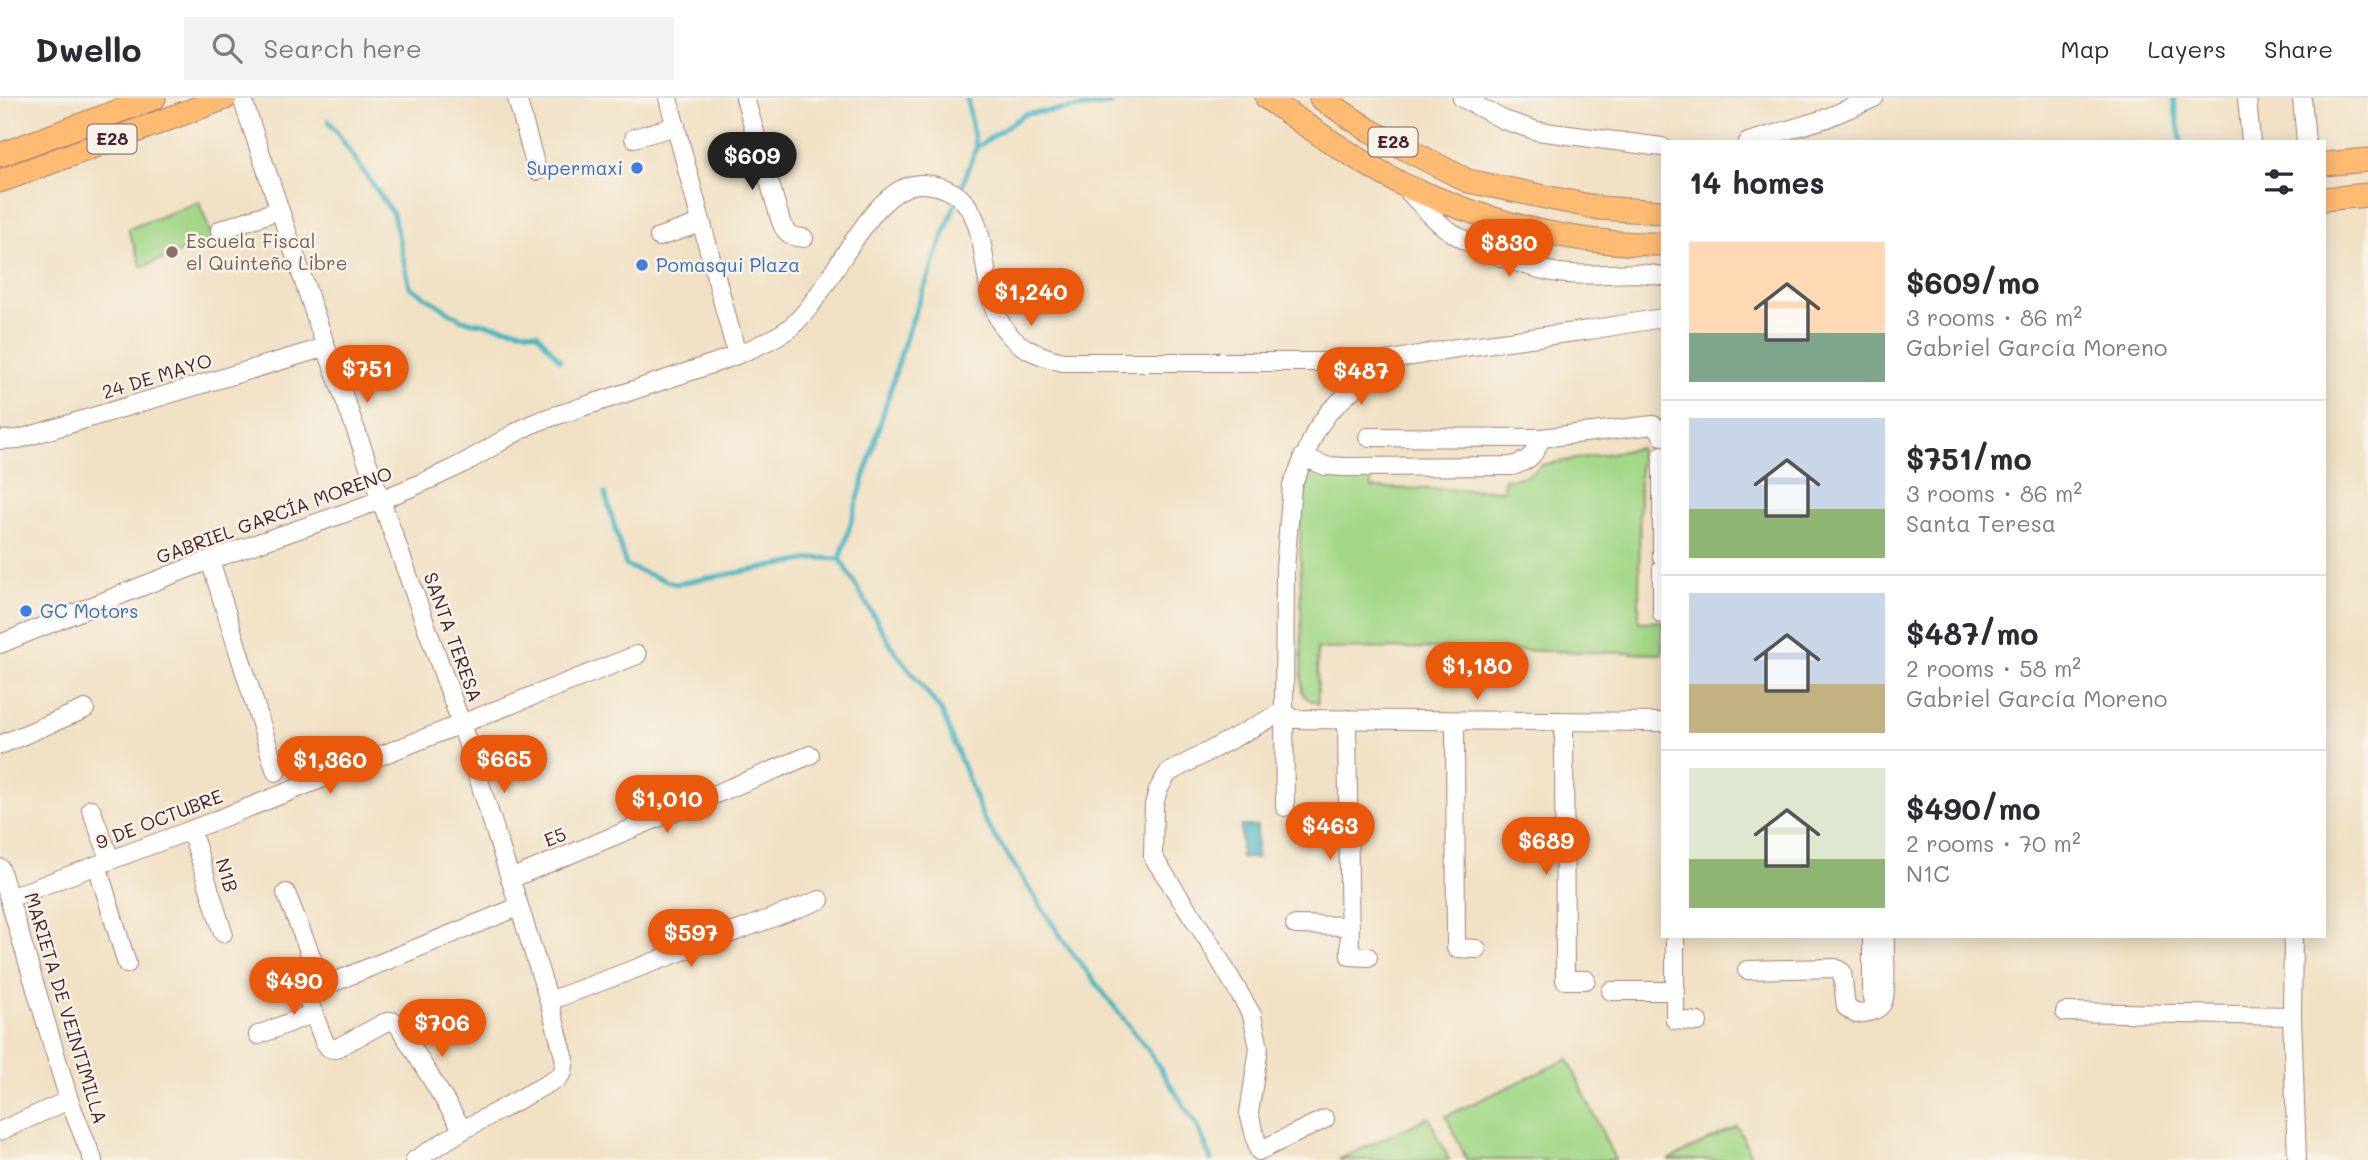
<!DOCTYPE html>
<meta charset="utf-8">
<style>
body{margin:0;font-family:Mali,sans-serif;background:#f2f2f3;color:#2b2b33;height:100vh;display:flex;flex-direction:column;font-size:26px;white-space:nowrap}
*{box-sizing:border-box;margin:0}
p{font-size:23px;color:#7c7c81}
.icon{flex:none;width:38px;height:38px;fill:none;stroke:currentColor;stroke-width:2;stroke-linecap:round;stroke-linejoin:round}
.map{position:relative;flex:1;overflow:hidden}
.panel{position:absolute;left:1661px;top:42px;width:665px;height:798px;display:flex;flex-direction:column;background:#fff;border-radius:0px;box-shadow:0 4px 18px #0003}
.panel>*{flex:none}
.price{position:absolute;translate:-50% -60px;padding:0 16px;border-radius:24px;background:#ea580c;color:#fff;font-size:23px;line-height:46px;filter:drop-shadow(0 2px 4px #0008)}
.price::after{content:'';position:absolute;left:50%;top:42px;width:21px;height:16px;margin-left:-10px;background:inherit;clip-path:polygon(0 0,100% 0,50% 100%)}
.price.active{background:#222;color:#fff}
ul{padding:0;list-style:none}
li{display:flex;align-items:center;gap:21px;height:175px;padding:0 28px}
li+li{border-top:2px solid #e1e1e2}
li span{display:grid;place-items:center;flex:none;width:196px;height:140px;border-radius:0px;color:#555}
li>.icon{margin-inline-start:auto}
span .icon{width:84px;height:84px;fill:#fffc;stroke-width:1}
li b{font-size:30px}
h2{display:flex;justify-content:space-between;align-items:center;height:84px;padding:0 28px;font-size:30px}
header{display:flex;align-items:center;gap:42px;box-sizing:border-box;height:98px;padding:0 35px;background:#fff;border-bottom:2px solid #e1e1e2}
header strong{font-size:33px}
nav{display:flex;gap:38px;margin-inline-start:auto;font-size:24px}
.search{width:490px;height:63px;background:#f2f2f3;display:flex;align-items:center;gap:18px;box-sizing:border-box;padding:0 24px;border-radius:0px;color:#7c7c81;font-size:26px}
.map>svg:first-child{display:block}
</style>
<header>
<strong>Dwello</strong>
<div class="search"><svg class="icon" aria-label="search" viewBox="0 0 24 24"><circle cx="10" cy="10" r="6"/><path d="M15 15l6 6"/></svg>Search here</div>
<nav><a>Map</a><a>Layers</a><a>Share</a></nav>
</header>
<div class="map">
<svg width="2368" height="1062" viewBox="0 0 2368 1062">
<rect width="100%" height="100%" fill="#f7f3e8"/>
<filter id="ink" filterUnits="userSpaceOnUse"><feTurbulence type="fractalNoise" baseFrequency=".0143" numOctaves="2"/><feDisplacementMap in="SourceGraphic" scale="14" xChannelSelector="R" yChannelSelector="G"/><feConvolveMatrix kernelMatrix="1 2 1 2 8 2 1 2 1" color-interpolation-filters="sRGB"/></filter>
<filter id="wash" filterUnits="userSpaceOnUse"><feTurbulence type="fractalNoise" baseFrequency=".00686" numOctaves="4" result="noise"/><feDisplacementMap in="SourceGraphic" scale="28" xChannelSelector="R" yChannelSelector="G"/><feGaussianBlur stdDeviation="1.57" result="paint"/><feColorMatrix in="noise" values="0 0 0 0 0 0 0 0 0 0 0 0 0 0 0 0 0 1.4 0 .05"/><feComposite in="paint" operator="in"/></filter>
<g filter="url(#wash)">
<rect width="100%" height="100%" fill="#f1e1c4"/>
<!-- green -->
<g fill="#a3d787" stroke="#767b59" stroke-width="2">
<polygon points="199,104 213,142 142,169 128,131"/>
<path d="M1640,350L1639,524L1662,523V556L1427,550L1317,551L1318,606L1305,599L1302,593L1300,422L1308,378L1311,374L1371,377V390L1503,392L1504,381C1518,380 1532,379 1541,367Z"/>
<polygon points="1568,961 1615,1062 1467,1062 1446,1018"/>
<polygon points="1429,1019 1449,1062 1338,1062"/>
<polygon points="1737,1028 1753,1062 1668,1062"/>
</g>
<!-- water -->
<rect fill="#46b4c0" stroke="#486a76" stroke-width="2" x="1241" y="728" width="16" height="32"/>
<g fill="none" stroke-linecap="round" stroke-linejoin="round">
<!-- stream -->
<g stroke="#46b4c0" stroke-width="5">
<polyline points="967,0 976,50"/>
<polyline points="2173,0 2181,42"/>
<polyline points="329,23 393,116 410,189 462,222 537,235 560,262"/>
<polyline points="605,395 626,468 675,486 817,460 840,461 894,552 942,614 983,720 1067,848 1148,952 1198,1029 1211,1062"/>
<polyline points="840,461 906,239 976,50 1025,16 1111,6 1116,0"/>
</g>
</g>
</g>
<g filter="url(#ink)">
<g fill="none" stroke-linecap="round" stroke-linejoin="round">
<defs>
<g id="minor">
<polyline points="242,0 326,249 461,625 549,903 565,962 563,974 558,980 463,1032 415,1062"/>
<polyline points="517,0 537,73"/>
<polyline points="668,0 737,257"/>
<path d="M745,0L781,124C786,136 790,139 804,140"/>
<polyline points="1462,0 1504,22 1537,33 1662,49"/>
<polyline points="2247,0 2251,44"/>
<polyline points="2302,0 2306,44"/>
<polyline points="634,40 676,28"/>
<polyline points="1748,44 1824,21 1874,0"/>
<path d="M1405,90C1418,103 1430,118 1444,129C1473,151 1523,169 1559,175C1594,180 1629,171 1662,178"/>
<polyline points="220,132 279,112"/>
<polyline points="659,139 701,125"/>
<polyline points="1381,264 1329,314 1316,332 1292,388 1285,470 1284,613 1292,621 1662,624"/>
<polyline points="1368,339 1541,340"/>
<polyline points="0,342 19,341 326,249"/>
<polyline points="1662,357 1662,459"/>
<path d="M1303,359L1326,368L1345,369L1512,368C1529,363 1535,357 1541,340L1653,327L1660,331L1662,338"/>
<polyline points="210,462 276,674"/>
<polyline points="1662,516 1662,470"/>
<path d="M0,546C71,517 142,487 213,461C293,432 376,408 452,371C480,358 505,339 532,326C548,319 566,315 582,309C617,298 652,286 688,274C721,263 754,252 784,234C829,206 868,82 924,86C1002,92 972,183 1003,229C1017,250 1039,258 1063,264H1381L1450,251L1589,232L1662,220"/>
<polyline points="1347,621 1350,858 1368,859"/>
<polyline points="1455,624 1456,850 1477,851"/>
<polyline points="1564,625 1565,882 1586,882"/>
<polyline points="0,647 85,611"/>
<polyline points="1285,709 1284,613 1168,675 1158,692 1154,707 1153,759 1208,842 1252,917 1259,950 1249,1015 1259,1053 1325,1021"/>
<polyline points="91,711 110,761"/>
<polyline points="191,732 223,835"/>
<polyline points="97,767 127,866"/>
<polyline points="0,770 69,1002 93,1062"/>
<polyline points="510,781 810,657"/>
<polyline points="286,795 323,888"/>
<polyline points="9,800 191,732 637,557"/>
<polyline points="1295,827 1350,828"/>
<polyline points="1675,838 1675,922 1698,924"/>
<polyline points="1872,838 1872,896 1875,907 1879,909"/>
<polyline points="2293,838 2292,918 2297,1062"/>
<path d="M1747,872L1835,870L1842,874L1846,909L1856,916C1865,915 1876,914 1882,906C1888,896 1884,852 1885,838"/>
<polyline points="1611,893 1676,893"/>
<polyline points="549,903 820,802"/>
<polyline points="2065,914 2292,918"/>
<polyline points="258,937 314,915"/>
<polyline points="463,1032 397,925 392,923 384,925 335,951 329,950 324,943 307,899 314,892 518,809"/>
<polyline points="0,1033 69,1002"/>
</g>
<g id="major">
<path d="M1267,0C1309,30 1352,59 1398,84C1410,91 1424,95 1438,101C1509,130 1585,147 1662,146"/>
<polyline points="1321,0 1369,32 1468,83 1599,110 1662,114"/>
<polyline points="0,57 154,0"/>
<polyline points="2324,66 2368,62"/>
<polyline points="0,83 225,0"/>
<polyline points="2324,101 2368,97"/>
</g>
</defs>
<!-- minor casing -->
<use href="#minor" stroke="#9e8078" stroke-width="20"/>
<!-- major casing -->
<use href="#major" stroke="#9e8078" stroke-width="25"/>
<!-- minor -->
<use href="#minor" stroke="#fff" stroke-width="18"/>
<!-- major -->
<use href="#major" stroke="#febb71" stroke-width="23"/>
</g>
</g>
<!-- markers -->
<g fill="#3f7fe0" stroke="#f7f3e8" stroke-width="2.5">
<circle cx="637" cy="70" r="7"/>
<circle cx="642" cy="167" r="7"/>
<circle cx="26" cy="513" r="7"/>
</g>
<circle fill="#8d6e63" stroke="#f7f3e8" stroke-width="2.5" cx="172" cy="154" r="7"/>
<g text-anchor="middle" stroke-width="5" stroke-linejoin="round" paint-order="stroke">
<!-- shield labels -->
<g fill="#f7f3e8" stroke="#7e5f64" stroke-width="2">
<rect x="87.5" y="26.5" width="49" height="29" rx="5"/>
<rect x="1368.5" y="29.5" width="49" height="29" rx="5"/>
</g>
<g font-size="18" font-weight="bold" fill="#4a1f2b">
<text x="112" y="47">E28</text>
<text x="1393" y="50">E28</text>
</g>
<!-- shop labels -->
<g font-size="19" fill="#366cbe" stroke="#f7f3e8" text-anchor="start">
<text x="623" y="77" text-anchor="end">Supermaxi</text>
<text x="656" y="174">Pomasqui Plaza</text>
<text x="40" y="520">GC Motors</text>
</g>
<!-- education labels -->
<g font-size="19" fill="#785e54" stroke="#f7f3e8" text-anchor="start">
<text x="186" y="150">Escuela Fiscal<tspan x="186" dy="22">el Quinteño Libre</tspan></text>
</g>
<!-- street labels -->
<g font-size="19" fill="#4a1f2b" stroke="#f7f3e8">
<text transform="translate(157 278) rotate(-17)" y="7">24 DE MAYO</text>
<text transform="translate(274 417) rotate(-20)" y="7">GABRIEL GARCÍA MORENO</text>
<text transform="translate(453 539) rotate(70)" y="7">SANTA TERESA</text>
<text transform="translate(159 721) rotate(-21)" y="7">9 DE OCTUBRE</text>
<text transform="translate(555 739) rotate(-22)" y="7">E5</text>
<text transform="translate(227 777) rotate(73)" y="7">N1B</text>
<text transform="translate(66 910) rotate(73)" y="7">MARIETA DE VEINTIMILLA</text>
</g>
</g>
</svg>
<b class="price active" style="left:752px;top:94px">$609</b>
<b class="price" style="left:1509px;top:181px">$830</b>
<b class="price" style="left:1031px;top:230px">$1,240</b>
<b class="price" style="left:367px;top:307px">$751</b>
<b class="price" style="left:1361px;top:309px">$487</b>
<b class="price" style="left:1477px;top:604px">$1,180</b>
<b class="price" style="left:504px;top:697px">$665</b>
<b class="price" style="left:330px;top:698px">$1,360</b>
<b class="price" style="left:667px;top:737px">$1,010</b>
<b class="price" style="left:1330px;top:764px">$463</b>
<b class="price" style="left:1546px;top:779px">$689</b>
<b class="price" style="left:691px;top:871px">$597</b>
<b class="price" style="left:294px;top:919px">$490</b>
<b class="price" style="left:442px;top:961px">$706</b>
<section class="panel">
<h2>14 homes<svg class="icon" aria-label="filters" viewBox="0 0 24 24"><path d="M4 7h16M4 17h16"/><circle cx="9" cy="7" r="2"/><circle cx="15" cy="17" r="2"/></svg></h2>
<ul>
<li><span style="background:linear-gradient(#ffd9b3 65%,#7fa58c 0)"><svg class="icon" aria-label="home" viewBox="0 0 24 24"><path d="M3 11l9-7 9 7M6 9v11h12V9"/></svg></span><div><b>$609/mo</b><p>3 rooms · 86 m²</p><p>Gabriel García Moreno</p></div></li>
<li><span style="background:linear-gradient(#c9d6e8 65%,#8fb573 0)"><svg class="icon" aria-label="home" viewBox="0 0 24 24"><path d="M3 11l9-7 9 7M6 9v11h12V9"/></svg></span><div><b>$751/mo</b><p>3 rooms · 86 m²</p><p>Santa Teresa</p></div></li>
<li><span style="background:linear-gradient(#c9d6e8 65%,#c2b280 0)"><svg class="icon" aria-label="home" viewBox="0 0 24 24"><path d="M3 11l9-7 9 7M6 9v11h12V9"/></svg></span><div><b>$487/mo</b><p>2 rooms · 58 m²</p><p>Gabriel García Moreno</p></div></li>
<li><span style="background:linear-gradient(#dfe7d0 65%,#8fb573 0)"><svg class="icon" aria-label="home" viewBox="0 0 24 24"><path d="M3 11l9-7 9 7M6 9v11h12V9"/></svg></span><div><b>$490/mo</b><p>2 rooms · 70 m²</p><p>N1C</p></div></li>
</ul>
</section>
</div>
